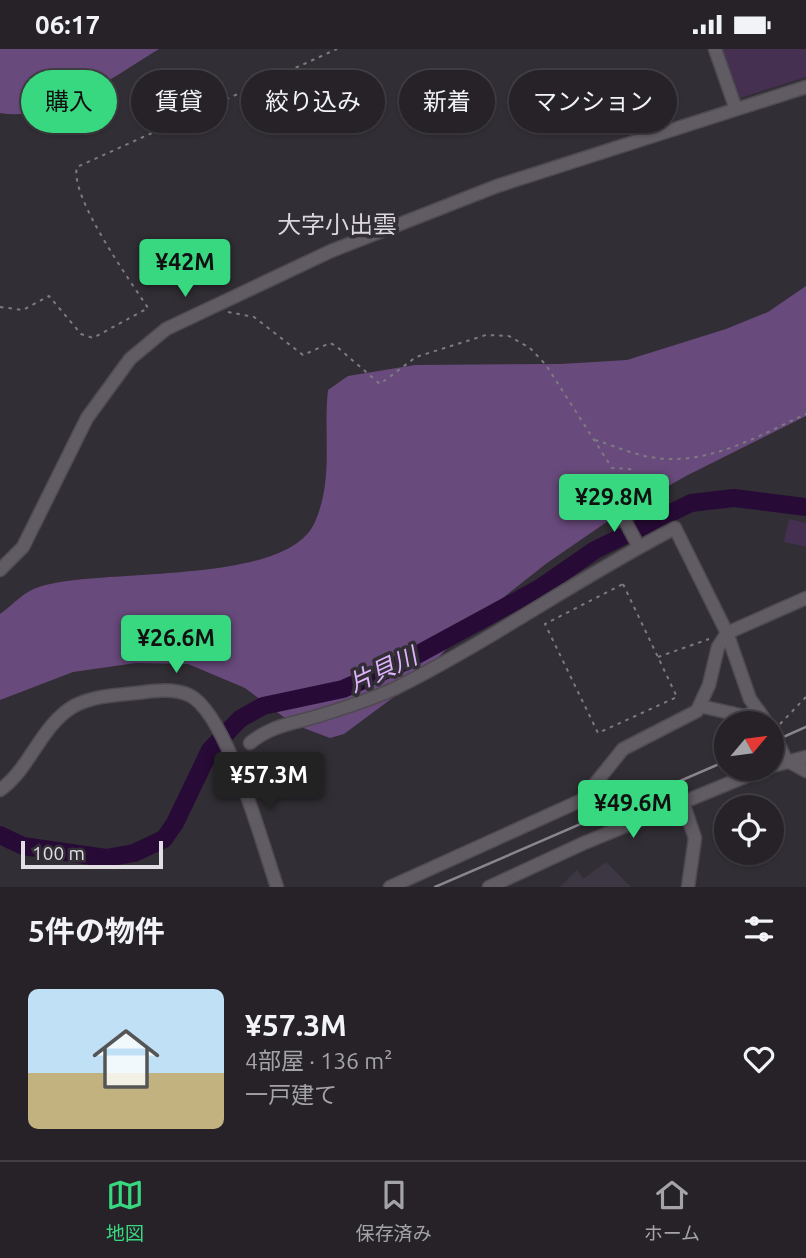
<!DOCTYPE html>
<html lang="ja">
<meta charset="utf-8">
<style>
body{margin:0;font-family:Ubuntu,"Noto Sans JP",sans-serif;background:#322f34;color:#f1f3f6;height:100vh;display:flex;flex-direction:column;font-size:26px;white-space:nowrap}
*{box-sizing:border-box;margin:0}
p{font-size:23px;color:#a4a4a8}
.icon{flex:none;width:38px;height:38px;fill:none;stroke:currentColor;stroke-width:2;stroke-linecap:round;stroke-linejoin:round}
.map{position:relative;height:838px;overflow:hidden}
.panel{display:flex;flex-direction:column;background:#262228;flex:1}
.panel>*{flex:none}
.guide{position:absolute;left:21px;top:21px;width:765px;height:63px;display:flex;gap:14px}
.needle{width:46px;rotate:61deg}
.fabs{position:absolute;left:714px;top:662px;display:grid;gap:14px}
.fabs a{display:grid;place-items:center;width:70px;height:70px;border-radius:50%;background:#262228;box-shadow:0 2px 5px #0004,0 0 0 2px #423f45;font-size:35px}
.scale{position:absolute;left:21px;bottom:18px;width:142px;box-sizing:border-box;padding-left:7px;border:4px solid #e1dfe3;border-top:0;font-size:19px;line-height:24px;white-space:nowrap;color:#e1dfe3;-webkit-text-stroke:5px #322e35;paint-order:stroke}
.price{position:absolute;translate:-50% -60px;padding:0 16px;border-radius:7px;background:#37d880;color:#111;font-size:23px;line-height:46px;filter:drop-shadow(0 2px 4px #0008)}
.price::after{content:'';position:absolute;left:50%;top:42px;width:21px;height:16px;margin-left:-10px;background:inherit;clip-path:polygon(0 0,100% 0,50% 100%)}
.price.active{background:#222;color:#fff}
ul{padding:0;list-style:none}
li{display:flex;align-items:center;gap:21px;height:175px;padding:0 28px}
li+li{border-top:2px solid #423f45}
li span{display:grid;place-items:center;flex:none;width:196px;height:140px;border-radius:10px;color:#555}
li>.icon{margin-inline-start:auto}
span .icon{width:84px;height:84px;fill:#fffc;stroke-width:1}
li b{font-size:30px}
h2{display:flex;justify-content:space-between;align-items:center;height:84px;padding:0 28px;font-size:30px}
.chip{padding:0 24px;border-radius:32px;background:#262228;box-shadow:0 2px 5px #0004,0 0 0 2px #423f45;font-size:24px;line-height:63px}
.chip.active{background:#37d880;color:#111}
.status{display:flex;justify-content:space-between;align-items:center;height:49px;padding:0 35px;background:#262228;direction:ltr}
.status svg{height:19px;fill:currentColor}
.dock{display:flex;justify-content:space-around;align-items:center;height:98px;border-top:2px solid #423f45;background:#262228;font-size:19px;color:#a4a4a8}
.dock a{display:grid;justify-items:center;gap:4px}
.dock .active{color:#37d880}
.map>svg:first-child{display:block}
</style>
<div class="status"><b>06:17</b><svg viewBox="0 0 49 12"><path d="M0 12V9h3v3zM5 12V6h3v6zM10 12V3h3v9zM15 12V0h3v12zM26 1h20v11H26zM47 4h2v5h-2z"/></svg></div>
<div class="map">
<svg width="806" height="838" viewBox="0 0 806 838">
<rect width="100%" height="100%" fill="#322e35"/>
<!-- built -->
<polygon fill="#3d3643" points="606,813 631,838 560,838 577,821 583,830"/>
<!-- green -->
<g fill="#453051">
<polygon points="722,0 806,0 806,28 740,49"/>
<polygon points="789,470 806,474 806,498 784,493"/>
</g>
<!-- forest -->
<g fill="#694a7c">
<path d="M0,0H159C112,28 57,73 0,64Z"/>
<path d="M806,237V367L686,427L617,466L547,514L466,578L422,627L344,685L330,689L293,675L245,639L188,615L136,614L73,623L0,651V565C13,556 23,543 39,538C101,518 287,538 315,473C334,429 323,386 328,341L348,327L415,316L561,315L627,311L726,280L768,263Z"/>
</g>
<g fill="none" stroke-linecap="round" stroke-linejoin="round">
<!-- river -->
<polyline stroke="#280a37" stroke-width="18" points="0,786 23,797 106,809 134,804 164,790 175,774 210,701 240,670 263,657 343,640 402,614 540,539 595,501 691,454 734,449 806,458"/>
<defs>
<g id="minor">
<polyline points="715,0 736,60"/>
<polyline points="617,457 639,498"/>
<polyline points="0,521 23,498 87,369 130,310 166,280 331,202 497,137 806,38"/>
<polyline points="700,657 744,667 759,662"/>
<polyline points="772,681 786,711 806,722"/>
<path d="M250,694C272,676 292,675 318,667C344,659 374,650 398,638C493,590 580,528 675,479L727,584L750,650L767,674"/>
<polyline points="772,717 806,708"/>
<path d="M0,741C30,720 41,676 74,657C93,647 116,646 136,644C154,642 172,639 189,646C227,664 263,797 277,838"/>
<polyline points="683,754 695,789 688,838"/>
<polyline points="390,838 582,751 623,700 697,662 709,636 718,598 727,584 806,549"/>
<polyline points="489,838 584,794 766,719"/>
</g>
</defs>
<!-- minor casing -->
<use href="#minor" stroke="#4e4a50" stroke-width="15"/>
<!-- path -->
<g stroke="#7d7a80" stroke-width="2" stroke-dasharray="3.5 5" stroke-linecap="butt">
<path d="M0,258L23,261L49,247L81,285L93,289L148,259C131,233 69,147 77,118L337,0"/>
<polyline points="228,263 254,268 303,306 330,294 336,297 380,335 416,308 486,286 509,287 530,299 546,316 612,419 630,420 634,426 633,435 616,446"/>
<path d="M595,391C615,397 636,407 657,409C710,416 760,386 806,365"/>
<polygon points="623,535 677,648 598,684 545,575"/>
<polyline points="658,608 709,590"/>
<polyline points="780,675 806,648"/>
</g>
<!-- minor -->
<use href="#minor" stroke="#615c64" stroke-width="12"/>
<!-- rail -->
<g stroke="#89868c" stroke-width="2.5">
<polyline points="772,693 806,678"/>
<polyline points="435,838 726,712"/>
</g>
</g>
<g text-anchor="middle" stroke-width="7" stroke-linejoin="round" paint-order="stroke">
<!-- neighbourhood labels -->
<g font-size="24" fill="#dbd6df" stroke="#322e35">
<text x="337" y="184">大字小出雲</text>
</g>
<!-- water labels -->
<g font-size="24" font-style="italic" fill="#e1b2ff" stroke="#322e35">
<text transform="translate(383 621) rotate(-25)" y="8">片貝川</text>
</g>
</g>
</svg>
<div class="fabs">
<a><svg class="needle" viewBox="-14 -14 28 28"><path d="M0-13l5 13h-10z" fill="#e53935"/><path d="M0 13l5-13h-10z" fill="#a4a4a8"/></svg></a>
<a><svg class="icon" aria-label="locate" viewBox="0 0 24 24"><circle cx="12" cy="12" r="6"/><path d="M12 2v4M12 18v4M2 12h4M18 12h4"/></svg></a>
</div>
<div class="scale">100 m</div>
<b class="price" style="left:185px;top:250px">¥42M</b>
<b class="price" style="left:614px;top:485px">¥29.8M</b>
<b class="price" style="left:176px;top:626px">¥26.6M</b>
<b class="price active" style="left:269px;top:763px">¥57.3M</b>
<b class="price" style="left:633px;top:791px">¥49.6M</b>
<div class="guide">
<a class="chip active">購入</a>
<a class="chip">賃貸</a>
<a class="chip">絞り込み</a>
<a class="chip">新着</a>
<a class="chip">マンション</a>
</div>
</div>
<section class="panel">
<h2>5件の物件<svg class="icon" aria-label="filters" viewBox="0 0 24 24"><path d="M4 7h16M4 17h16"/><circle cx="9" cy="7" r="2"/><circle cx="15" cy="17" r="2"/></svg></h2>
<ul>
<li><span style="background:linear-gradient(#bfe0f5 60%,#c2b280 0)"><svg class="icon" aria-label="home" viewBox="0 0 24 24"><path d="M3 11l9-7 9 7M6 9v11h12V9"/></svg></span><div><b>¥57.3M</b><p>4部屋 · 136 m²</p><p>一戸建て</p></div><svg class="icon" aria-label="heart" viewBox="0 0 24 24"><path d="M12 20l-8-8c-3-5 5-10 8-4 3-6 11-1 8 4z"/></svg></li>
</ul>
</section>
<nav class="dock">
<a class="active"><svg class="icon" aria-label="map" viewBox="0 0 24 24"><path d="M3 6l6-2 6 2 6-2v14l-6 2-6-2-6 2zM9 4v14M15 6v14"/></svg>地図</a>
<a><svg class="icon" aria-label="saved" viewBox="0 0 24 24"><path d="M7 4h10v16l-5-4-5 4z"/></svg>保存済み</a>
<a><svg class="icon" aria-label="home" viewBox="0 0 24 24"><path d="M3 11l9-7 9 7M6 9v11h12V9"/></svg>ホーム</a>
</nav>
